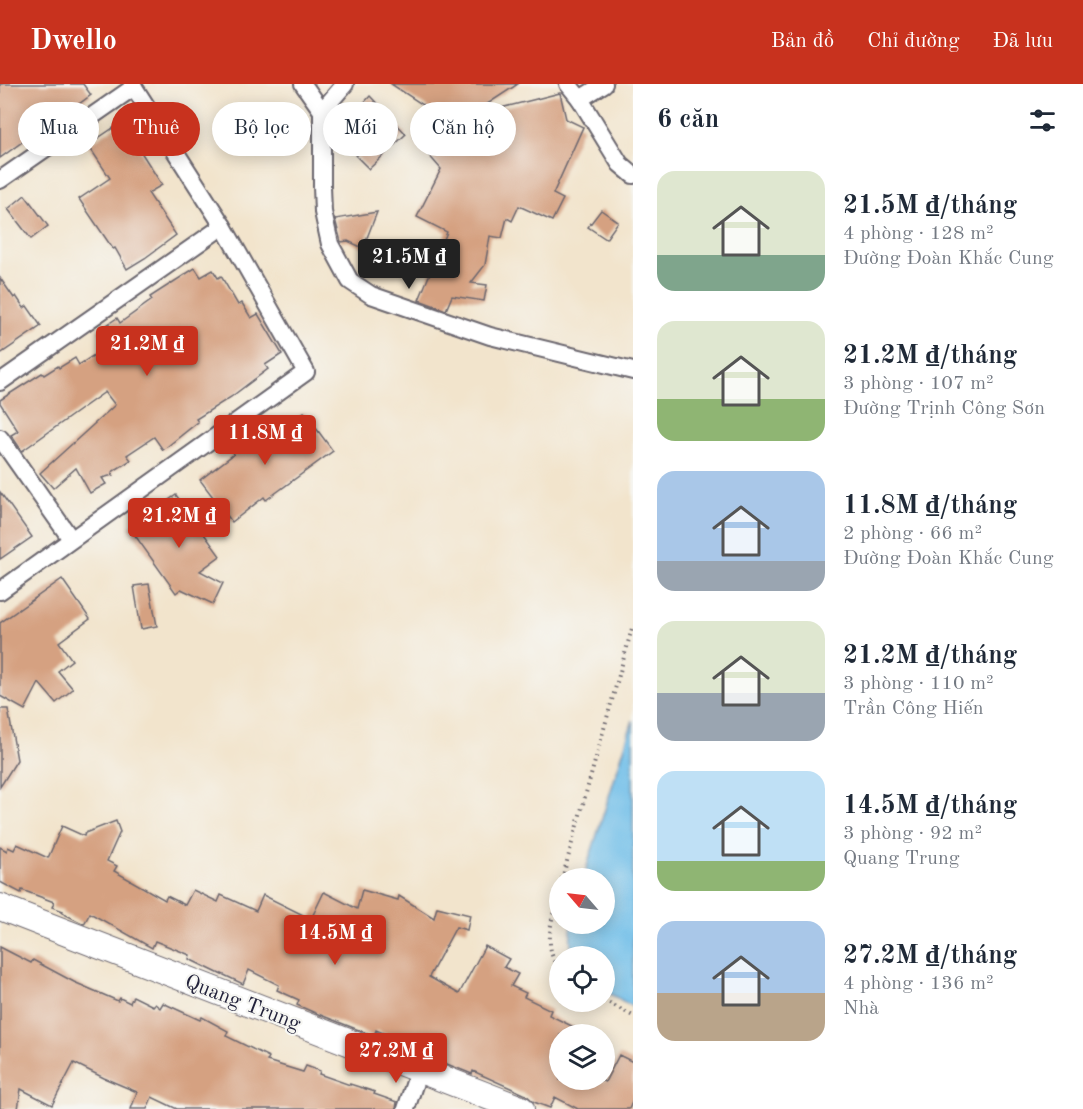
<!DOCTYPE html>
<html lang="vi">
<meta charset="utf-8">
<style>
body{margin:0;font-family:"Old Standard TT",serif;background:#f2f2f3;color:#1f2937;height:100vh;display:flex;flex-direction:column;font-size:22px;white-space:nowrap}
*{box-sizing:border-box;margin:0}
p{font-size:20px;color:#747a83}
.icon{flex:none;width:33px;height:33px;fill:none;stroke:currentColor;stroke-width:2;stroke-linecap:round;stroke-linejoin:round}
.map{position:relative;flex:1;overflow:hidden}
.drawer{display:flex;flex-direction:column;background:#fff;width:450px}
.drawer>*{flex:none}
.top-card{position:absolute;left:18px;top:18px;width:525px;height:54px;display:flex;gap:12px}
.needle{width:39px;rotate:298deg}
.tools{position:absolute;left:549px;top:784px;display:grid;gap:12px}
.tools a{display:grid;place-items:center;width:66px;height:66px;border-radius:50%;background:#fff;box-shadow:0 3px 15px #0003;font-size:30px}
.price{position:absolute;translate:-50% -51px;padding:0 14px;border-radius:6px;background:#c8321e;color:#fff;font-size:20px;line-height:39px;filter:drop-shadow(0 2px 3px #0008)}
.price::after{content:'';position:absolute;left:50%;top:36px;width:18px;height:14px;margin-left:-9px;background:inherit;clip-path:polygon(0 0,100% 0,50% 100%)}
.price.active{background:#222;color:#fff}
ul{padding:0;list-style:none}
li{display:flex;align-items:center;gap:18px;height:150px;padding:0 24px}
li span{display:grid;place-items:center;flex:none;width:168px;height:120px;border-radius:18px;color:#555}
li>.icon{margin-inline-start:auto}
span .icon{width:72px;height:72px;fill:#fffc;stroke-width:1}
li b{font-size:26px}
h2{display:flex;justify-content:space-between;align-items:center;height:72px;padding:0 24px;font-size:26px}
.tag{padding:0 21px;border-radius:27px;background:#fff;box-shadow:0 3px 15px #0003;font-size:21px;line-height:54px}
.tag.active{background:#c8321e;color:#fff}
header{display:flex;align-items:center;gap:36px;box-sizing:border-box;height:84px;padding:0 30px;background:#c8321e;color:#fff}
header strong{font-size:28px}
nav{display:flex;gap:33px;margin-inline-start:auto;font-size:21px}
main{display:flex;flex:1;min-height:0}
.map>svg:first-child{display:block}
</style>
<header>
<strong>Dwello</strong>
<nav><a>Bản đồ</a><a>Chỉ đường</a><a>Đã lưu</a></nav>
</header>
<main>
<div class="map">
<svg width="633" height="1025" viewBox="0 0 633 1025">
<rect width="100%" height="100%" fill="#f6f6f2"/>
<filter id="ink" filterUnits="userSpaceOnUse"><feTurbulence type="fractalNoise" baseFrequency=".0167" numOctaves="2"/><feDisplacementMap in="SourceGraphic" scale="12" xChannelSelector="R" yChannelSelector="G"/><feConvolveMatrix kernelMatrix="1 2 1 2 8 2 1 2 1" color-interpolation-filters="sRGB"/></filter>
<filter id="wash" filterUnits="userSpaceOnUse"><feTurbulence type="fractalNoise" baseFrequency=".008" numOctaves="4" result="noise"/><feDisplacementMap in="SourceGraphic" scale="24" xChannelSelector="R" yChannelSelector="G"/><feGaussianBlur stdDeviation="1.35" result="paint"/><feColorMatrix in="noise" values="0 0 0 0 0 0 0 0 0 0 0 0 0 0 0 0 0 1.4 0 .05"/><feComposite in="paint" operator="in"/></filter>
<g filter="url(#wash)">
<rect width="100%" height="100%" fill="#f2e4cc"/>
<!-- water -->
<path fill="#6ebde8" stroke="#487092" stroke-width="1.5" d="M633,636V923L605,907L604,873H573C570,863 570,851 572,840H604V795H583Z"/>
<g id="blocks">
<!-- building -->
<g fill="#d5a181">
<polygon points="0,0 83,0 91,11 49,42 47,40 0,74"/>
<polygon points="391,0 518,0 469,32 560,9 566,35 583,43 553,110 563,115 552,137 519,122 512,137 507,134 502,154 490,152 485,181 471,199 487,201 484,217 452,212 446,226 419,216 447,148 417,133 441,85 413,53 437,30"/>
<polygon points="370,12 406,50 369,85 356,72 367,61 344,41"/>
<polygon points="122,38 162,101 148,109 176,151 145,174 127,185 115,164 113,165 79,115 110,94 88,61"/>
<polygon points="25,111 48,142 31,155 8,125"/>
<polygon points="601,126 618,138 606,155 588,143"/>
<polygon points="377,128 363,164 348,157 341,158 335,135"/>
<polygon points="195,184 201,193 213,186 218,194 221,192 238,221 242,219 251,234 258,230 282,270 265,281 268,285 231,313 196,335 198,338 163,366 154,353 127,371 131,376 112,388 113,391 102,394 106,400 90,409 76,384 53,404 40,389 115,321 105,308 22,367 11,351 18,347 0,319 0,316 42,289 44,291 58,282 59,284 75,274 79,281 108,262 98,247 117,234 120,239 152,216 150,213"/>
<polygon points="0,194 14,214 16,212 24,224 27,222 41,242 0,270"/>
<polygon points="304,328 333,367 266,416 264,413 232,438 200,396 234,370 230,363 243,354 246,359 272,343 276,349"/>
<polygon points="0,408 32,453 0,475"/>
<polygon points="176,411 220,472 200,487 223,499 213,520 181,505 176,509 129,443 152,425 153,427"/>
<polygon points="62,495 90,535 59,558 72,576 58,587 73,605 56,619 39,599 25,626 0,612 0,539"/>
<polygon points="149,500 157,542 141,545 134,502"/>
<polygon points="0,625 8,625 17,676 0,703"/>
<polygon points="116,737 120,748 107,777 117,782 114,787 165,816 167,812 185,821 193,806 218,818 221,811 256,827 263,811 311,835 324,808 357,825 362,806 398,816 399,812 434,834 437,823 470,831 467,846 456,843 429,893 459,910 485,862 509,875 504,883 518,890 511,902 526,909 524,913 551,926 549,931 590,951 560,951 560,996 600,996 605,998 619,971 633,978 633,1016 629,1025 578,1025 555,1013 550,1024 534,1018 526,1011 473,987 472,990 414,967 415,962 376,946 374,952 313,928 297,921 299,916 277,906 279,901 249,886 243,900 222,890 222,891 189,875 190,871 155,857 152,864 90,829 84,840 62,829 63,827 52,823 54,818 22,806 21,809 0,798 0,763 7,767 8,763 14,766 17,760 48,774 62,742 84,752 85,749"/>
<polygon points="0,863 31,879 33,876 74,898 118,917 120,914 130,919 133,912 153,922 155,920 160,924 163,919 200,936 202,933 228,947 226,952 269,973 267,977 303,988 306,982 320,987 319,990 350,1001 350,1000 375,1008 374,1010 397,1018 396,1025 177,1025 152,1013 147,1025 131,1025 137,1008 104,994 74,979 52,1021 21,1005 18,1025 0,1025"/>
</g>
</g>
</g>
<g filter="url(#ink)">
<use href="#blocks" fill-opacity="0" stroke="#6b666e" stroke-width="1.5"/>
<g fill="none" stroke-linecap="round" stroke-linejoin="round">
<defs>
<g id="street">
<polyline points="303,0 322,27"/>
<polyline points="345,0 322,27 322,102 323,128 330,160 350,197 371,211 490,252 633,287"/>
<polyline points="568,0 580,15 620,80 633,91"/>
<polyline points="580,15 604,0"/>
<polyline points="0,96 134,3"/>
<polyline points="0,298 223,142"/>
<polyline points="0,354 71,455"/>
<polyline points="0,507 306,288 223,142 132,0"/>
<polyline points="406,1025 419,986"/>
</g>
<polyline id="primary" points="0,823 521,1025"/>
</defs>
<!-- street casing -->
<use href="#street" stroke="#6b666e" stroke-width="20"/>
<!-- primary casing -->
<use href="#primary" stroke="#6b666e" stroke-width="28"/>
<!-- path -->
<g stroke="#6b666e" stroke-width="4" stroke-dasharray="1.5 4.5" stroke-linecap="butt">
<polyline points="562,795 633,541"/>
<path d="M560,806C554,826 546,850 552,871C554,877 557,883 560,889"/>
<polyline points="604,916 633,932"/>
</g>
<!-- street -->
<use href="#street" stroke="#fff" stroke-width="16"/>
<!-- primary -->
<use href="#primary" stroke="#fff" stroke-width="26"/>
</g>
</g>
<g text-anchor="middle" stroke-width="4.5" stroke-linejoin="round" paint-order="stroke">
<!-- street labels -->
<g font-size="21" fill="#22223b" stroke="#f6f6f2">
<text transform="translate(243 918) rotate(21)" y="7">Quang Trung</text>
</g>
</g>
</svg>
<div class="tools">
<a><svg class="needle" viewBox="-14 -14 28 28"><path d="M0-13l5 13h-10z" fill="#e53935"/><path d="M0 13l5-13h-10z" fill="#747a83"/></svg></a>
<a><svg class="icon" aria-label="locate" viewBox="0 0 24 24"><circle cx="12" cy="12" r="6"/><path d="M12 2v4M12 18v4M2 12h4M18 12h4"/></svg></a>
<a><svg class="icon" aria-label="layers" viewBox="0 0 24 24"><path d="M12 4l9 5-9 5-9-5zM3 14l9 5 9-5"/></svg></a>
</div>
<b class="price active" style="left:409px;top:206px">21.5M ₫</b>
<b class="price" style="left:147px;top:293px">21.2M ₫</b>
<b class="price" style="left:265px;top:382px">11.8M ₫</b>
<b class="price" style="left:179px;top:465px">21.2M ₫</b>
<b class="price" style="left:335px;top:882px">14.5M ₫</b>
<b class="price" style="left:396px;top:1000px">27.2M ₫</b>
<div class="top-card">
<a class="tag">Mua</a>
<a class="tag active">Thuê</a>
<a class="tag">Bộ lọc</a>
<a class="tag">Mới</a>
<a class="tag">Căn hộ</a>
</div>
</div>
<section class="drawer">
<h2>6 căn<svg class="icon" aria-label="filters" viewBox="0 0 24 24"><path d="M4 7h16M4 17h16"/><circle cx="9" cy="7" r="2"/><circle cx="15" cy="17" r="2"/></svg></h2>
<ul>
<li><span style="background:linear-gradient(#dfe7d0 70%,#7fa58c 0)"><svg class="icon" aria-label="home" viewBox="0 0 24 24"><path d="M3 11l9-7 9 7M6 9v11h12V9"/></svg></span><div><b>21.5M ₫/tháng</b><p>4 phòng · 128 m²</p><p>Đường Đoàn Khắc Cung</p></div></li>
<li><span style="background:linear-gradient(#dfe7d0 65%,#8fb573 0)"><svg class="icon" aria-label="home" viewBox="0 0 24 24"><path d="M3 11l9-7 9 7M6 9v11h12V9"/></svg></span><div><b>21.2M ₫/tháng</b><p>3 phòng · 107 m²</p><p>Đường Trịnh Công Sơn</p></div></li>
<li><span style="background:linear-gradient(#a9c7e8 75%,#9aa5b1 0)"><svg class="icon" aria-label="home" viewBox="0 0 24 24"><path d="M3 11l9-7 9 7M6 9v11h12V9"/></svg></span><div><b>11.8M ₫/tháng</b><p>2 phòng · 66 m²</p><p>Đường Đoàn Khắc Cung</p></div></li>
<li><span style="background:linear-gradient(#dfe7d0 60%,#9aa5b1 0)"><svg class="icon" aria-label="home" viewBox="0 0 24 24"><path d="M3 11l9-7 9 7M6 9v11h12V9"/></svg></span><div><b>21.2M ₫/tháng</b><p>3 phòng · 110 m²</p><p>Trần Công Hiến</p></div></li>
<li><span style="background:linear-gradient(#bfe0f5 75%,#8fb573 0)"><svg class="icon" aria-label="home" viewBox="0 0 24 24"><path d="M3 11l9-7 9 7M6 9v11h12V9"/></svg></span><div><b>14.5M ₫/tháng</b><p>3 phòng · 92 m²</p><p>Quang Trung</p></div></li>
<li><span style="background:linear-gradient(#a9c7e8 60%,#b9a48a 0)"><svg class="icon" aria-label="home" viewBox="0 0 24 24"><path d="M3 11l9-7 9 7M6 9v11h12V9"/></svg></span><div><b>27.2M ₫/tháng</b><p>4 phòng · 136 m²</p><p>Nhà</p></div></li>
</ul>
</section>
</main>
